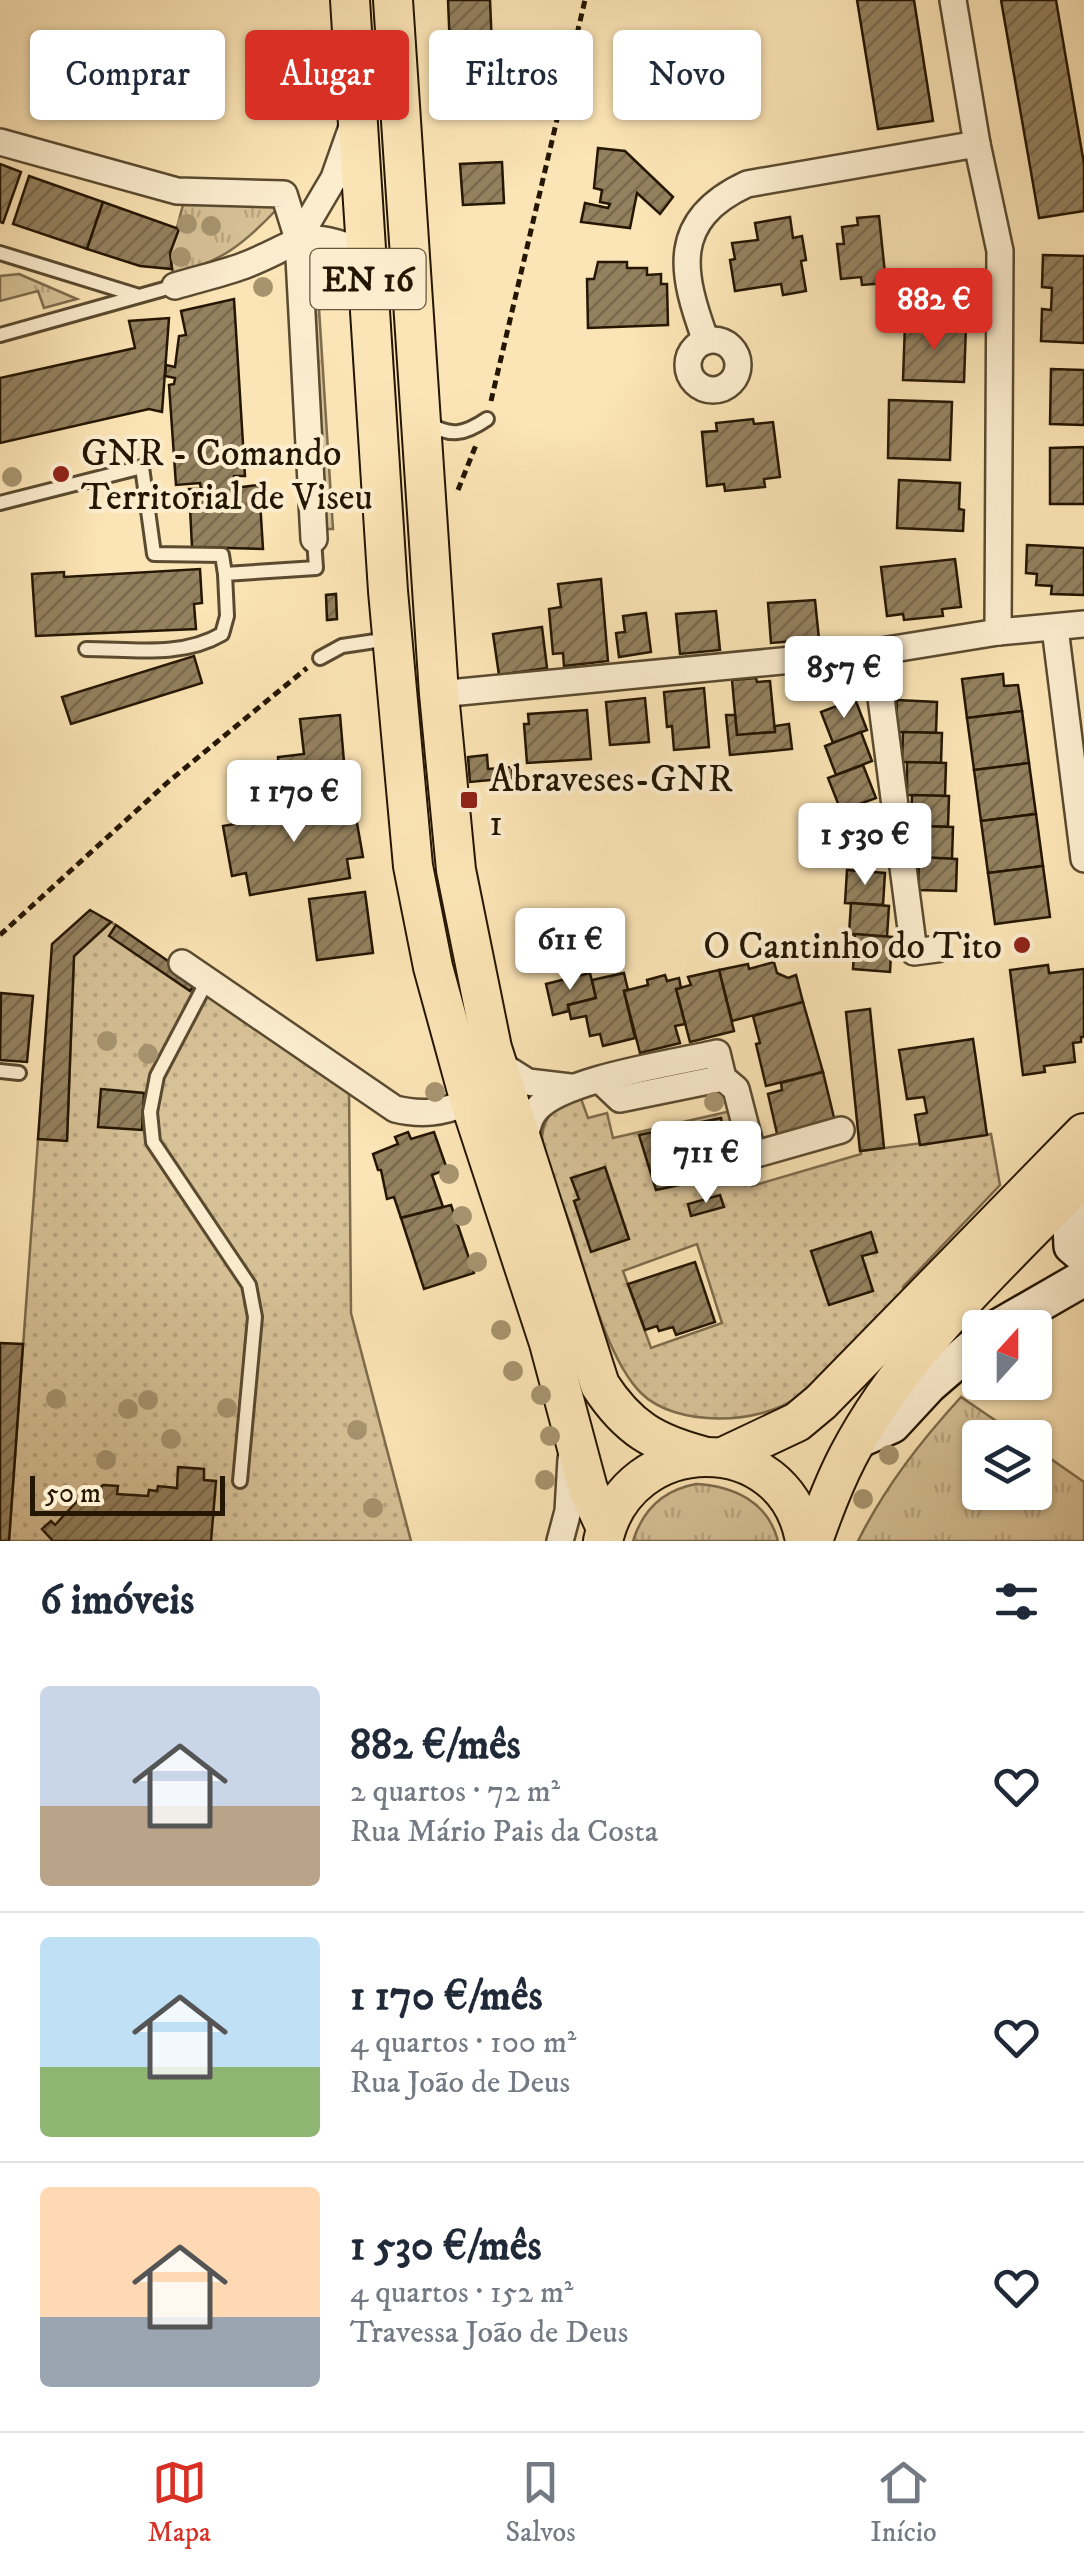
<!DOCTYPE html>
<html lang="pt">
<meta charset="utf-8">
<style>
body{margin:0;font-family:"IM FELL DW Pica",serif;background:#f2f2f3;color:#1f2937;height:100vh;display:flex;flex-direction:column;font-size:38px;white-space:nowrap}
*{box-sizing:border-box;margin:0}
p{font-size:32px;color:#747a83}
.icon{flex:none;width:55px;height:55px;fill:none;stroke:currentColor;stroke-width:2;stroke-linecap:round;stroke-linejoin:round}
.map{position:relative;height:1541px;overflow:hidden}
.side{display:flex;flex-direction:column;background:#fff;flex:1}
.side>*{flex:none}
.banner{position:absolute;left:30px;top:30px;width:1025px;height:90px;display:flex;gap:20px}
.needle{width:65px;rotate:21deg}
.controls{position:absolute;left:962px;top:1310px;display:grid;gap:20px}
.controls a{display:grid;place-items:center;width:90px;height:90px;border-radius:10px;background:#fff;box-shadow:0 2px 8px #0004;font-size:50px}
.scale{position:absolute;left:30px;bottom:25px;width:195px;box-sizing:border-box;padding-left:10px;border:5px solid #251602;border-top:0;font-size:28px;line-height:35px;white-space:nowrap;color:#251602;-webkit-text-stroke:8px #fcedcf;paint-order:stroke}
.price{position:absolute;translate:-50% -85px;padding:0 22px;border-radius:10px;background:#fff;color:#222;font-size:32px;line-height:65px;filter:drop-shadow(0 2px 5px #0008)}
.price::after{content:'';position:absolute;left:50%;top:60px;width:30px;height:22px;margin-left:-15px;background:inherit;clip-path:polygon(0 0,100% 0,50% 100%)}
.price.active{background:#d93025;color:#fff}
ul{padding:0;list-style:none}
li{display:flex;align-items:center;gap:30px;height:250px;padding:0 40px}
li+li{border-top:2px solid #e0e1e3}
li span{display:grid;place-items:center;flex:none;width:280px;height:200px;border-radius:10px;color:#555}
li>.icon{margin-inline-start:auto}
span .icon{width:120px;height:120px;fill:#fffc;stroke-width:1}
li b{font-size:42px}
h2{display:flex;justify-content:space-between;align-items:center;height:120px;padding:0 40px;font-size:42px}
.chip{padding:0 35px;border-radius:10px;background:#fff;box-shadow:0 2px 8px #0004;font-size:35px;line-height:90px}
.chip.active{background:#d93025;color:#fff}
.tab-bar{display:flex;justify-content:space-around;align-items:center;height:140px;border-top:2px solid #e0e1e3;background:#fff;font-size:28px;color:#747a83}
.tab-bar a{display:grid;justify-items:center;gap:5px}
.tab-bar .active{color:#d93025}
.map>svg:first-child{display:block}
</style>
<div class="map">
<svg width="1084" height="1541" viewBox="0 0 1084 1541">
<defs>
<pattern id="grass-tufts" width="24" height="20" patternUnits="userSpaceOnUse" patternTransform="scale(2.5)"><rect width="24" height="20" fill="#d7c197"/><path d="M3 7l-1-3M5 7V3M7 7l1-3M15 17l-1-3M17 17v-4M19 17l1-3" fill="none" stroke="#b8a580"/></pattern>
<pattern id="garden-dots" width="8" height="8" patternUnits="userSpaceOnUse" patternTransform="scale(2.5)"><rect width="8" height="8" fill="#d7c197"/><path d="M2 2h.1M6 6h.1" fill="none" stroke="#b8a580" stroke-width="1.8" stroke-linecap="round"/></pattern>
<pattern id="building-hatch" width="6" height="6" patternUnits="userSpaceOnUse" patternTransform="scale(2.5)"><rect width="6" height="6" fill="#94815f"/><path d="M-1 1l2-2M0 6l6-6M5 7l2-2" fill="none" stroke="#79694c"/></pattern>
</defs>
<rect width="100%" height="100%" fill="#fbe4b5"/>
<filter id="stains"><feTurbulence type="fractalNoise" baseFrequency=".002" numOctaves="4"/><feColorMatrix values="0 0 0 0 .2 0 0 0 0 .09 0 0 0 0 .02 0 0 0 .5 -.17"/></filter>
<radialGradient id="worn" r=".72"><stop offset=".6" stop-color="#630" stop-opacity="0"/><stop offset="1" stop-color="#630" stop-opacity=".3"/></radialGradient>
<!-- grass -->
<g fill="url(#grass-tufts)" stroke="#7e6c4c" stroke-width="2.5">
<path d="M272,204L277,209C243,245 222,261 173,275L170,253L183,205Z"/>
<polygon points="19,274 77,299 44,308 38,291 0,301 0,276"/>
<polygon points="317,277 333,529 324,529 308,278"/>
<path d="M961,1397L1020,1437L980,1438V1492H1035V1448L1084,1482V1541H858C885,1487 920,1442 961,1397Z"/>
<path d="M696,1484C734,1486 768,1502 778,1541H633C643,1509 663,1490 696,1484Z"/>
</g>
<!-- garden -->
<g fill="url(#garden-dots)" stroke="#7e6c4c" stroke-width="2.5" fill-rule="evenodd">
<polygon points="111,922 349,1087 351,1313 411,1541 9,1541 38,1139 67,1140 74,956"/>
<path d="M580,1096L588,1118L607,1113L613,1138L731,1111L752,1186L861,1154V1151L991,1134L1000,1185L903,1287L904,1292L799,1396C761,1425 676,1428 641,1393C606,1358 586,1272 570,1224C560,1196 547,1166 542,1137C544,1112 560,1105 580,1096ZM697,1244L722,1323L651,1348L623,1271Z"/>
</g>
<!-- building -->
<g fill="url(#building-hatch)" stroke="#251602" stroke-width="2.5">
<polygon points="448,0 490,0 492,47 450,49"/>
<polygon points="857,0 914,0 933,121 878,129"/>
<polygon points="1001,0 1056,0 1084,164 1084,211 1039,218"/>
<polygon points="598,148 625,151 673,197 660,214 637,193 630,228 581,222 585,203 608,208 610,204 600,202 602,190 594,188"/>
<polygon points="502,162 504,203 463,205 460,164"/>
<polygon points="0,164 21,172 3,223 0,222"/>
<polygon points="29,176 103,202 87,249 13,224"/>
<polygon points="103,202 179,229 170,253 172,269 140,266 87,249"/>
<polygon points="879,216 886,283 862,285 861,277 841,279 837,244 844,244 842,227 858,225 857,218"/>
<polygon points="790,217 793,238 802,236 806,260 801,261 806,291 783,295 781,284 735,291 730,260 735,259 732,243 758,240 755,223"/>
<polygon points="1043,255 1084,256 1084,343 1041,341 1042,309 1051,310 1052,288 1042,287"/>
<polygon points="598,262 627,262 627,268 647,268 647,275 661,274 661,284 667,284 668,325 588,328 587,279 594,279"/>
<polygon points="234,299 245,476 234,476 234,488 259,485 263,549 192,547 189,489 201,489 200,483 176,485 169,385 174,384 175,378 165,376 166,365 175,367 179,336 186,335 181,311"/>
<polygon points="169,318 162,412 149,409 0,443 0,378 135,348 129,321"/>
<polygon points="905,324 966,326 964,382 903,380"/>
<polygon points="1051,369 1084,370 1084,425 1050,424"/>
<polygon points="889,400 952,402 950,460 888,458"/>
<polygon points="753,419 754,424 773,422 780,477 764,479 765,487 725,491 724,484 707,486 702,432 717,431 716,423"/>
<polygon points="1084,447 1084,504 1050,504 1050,448"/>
<polygon points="899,480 960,483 959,509 964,510 963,531 897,528"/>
<polygon points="1027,545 1084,548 1084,595 1051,594 1052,586 1036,585 1037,574 1026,573"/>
<polygon points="955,559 961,607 942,609 943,616 904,620 903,614 887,616 881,567"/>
<polygon points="200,569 202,603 194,604 196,629 36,636 32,574 64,572 64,577"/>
<polygon points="601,579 608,661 564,666 563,653 553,654 549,609 561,607 558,584"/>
<polygon points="336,594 337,619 327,620 326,595"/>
<polygon points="815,600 819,639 771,643 768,603"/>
<polygon points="716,611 720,650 680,654 676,614"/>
<polygon points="646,613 651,652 619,657 616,633 625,632 623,616"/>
<polygon points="542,627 547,668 499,675 493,634"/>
<polygon points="194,656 202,683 71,724 62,697"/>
<polygon points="1003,674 1004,686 1018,685 1022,711 967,718 962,679"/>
<polygon points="756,678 757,682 770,681 775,732 737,735 732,680"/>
<polygon points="704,688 709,747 674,750 672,726 667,727 664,692"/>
<polygon points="645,698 649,742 610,745 606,702"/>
<polygon points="855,699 867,730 833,743 821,712"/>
<polygon points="897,700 937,702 936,733 896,732"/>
<polygon points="587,710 591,759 527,763 524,724 529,724 528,714"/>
<polygon points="1022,711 1029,763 974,770 967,718"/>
<polygon points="340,715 344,762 309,765 310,774 279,777 278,757 304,754 300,719"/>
<polygon points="726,715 735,715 737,735 775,732 775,726 789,724 792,749 730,755"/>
<polygon points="861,732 872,761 836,775 825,746"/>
<polygon points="903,732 942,733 941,763 902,762"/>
<polygon points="487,755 488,769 512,767 513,778 470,782 468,757"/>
<polygon points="907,762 946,763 945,796 907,795"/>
<polygon points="1029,763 1036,814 981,821 974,770"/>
<polygon points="863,765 876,798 841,811 828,778"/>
<polygon points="352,795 363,857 347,859 350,878 250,895 246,873 232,876 223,826 235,824 233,816"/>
<polygon points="912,795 949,796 948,827 911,825"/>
<polygon points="1036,814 1043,866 988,873 981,821"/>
<polygon points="915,826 953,827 952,859 914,857"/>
<polygon points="919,857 957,859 956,891 918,890"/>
<polygon points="1043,866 1050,917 995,924 988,873"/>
<polygon points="847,870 885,873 883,905 845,903"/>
<polygon points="365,892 373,953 317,960 309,899"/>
<polygon points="851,903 889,906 887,937 849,934"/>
<polygon points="90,910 111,922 74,956 67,1141 38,1139 52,944"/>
<polygon points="116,925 197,981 190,991 109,936"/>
<polygon points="855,934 892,937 890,972 853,969"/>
<polygon points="774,962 777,973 788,978 796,975 803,1002 732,1021 719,970 748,964 749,969"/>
<polygon points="1048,965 1049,973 1084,969 1084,1037 1081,1037 1081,1042 1073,1043 1075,1062 1044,1066 1045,1072 1023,1075 1010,970"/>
<polygon points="719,970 734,1031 690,1042 676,989 691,985 688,977"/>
<polygon points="590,973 596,998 568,1005 569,1011 553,1015 546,984"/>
<polygon points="624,973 628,990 624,991 635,1038 603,1046 600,1034 590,1036 586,1016 571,1019 568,1005 596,998 592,980"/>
<polygon points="665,975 667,981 679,978 681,988 676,989 685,1024 675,1026 680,1043 640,1053 624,991 648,985 647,980"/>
<polygon points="1,993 33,996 27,1062 0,1060"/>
<polygon points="803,1002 823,1072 766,1086 756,1044 760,1043 753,1016"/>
<polygon points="870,1009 884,1148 860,1151 846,1012"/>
<polygon points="973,1039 987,1135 920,1145 915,1115 927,1113 924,1097 907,1099 899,1050"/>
<polygon points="823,1072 836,1126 778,1138 768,1094 782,1090 781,1083"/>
<polygon points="101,1089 144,1093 142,1130 98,1127"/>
<polygon points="721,1118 726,1142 734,1140 740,1172 656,1190 639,1135"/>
<polygon points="408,1132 411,1139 434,1132 447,1169 432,1175 443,1207 401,1218 394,1197 387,1199 381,1170 378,1170 373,1154 398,1144 395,1137"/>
<polygon points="605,1167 629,1239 591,1252 574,1201 579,1199 571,1178"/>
<polygon points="720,1195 724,1207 691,1216 688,1204"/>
<polygon points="451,1205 474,1273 424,1289 401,1218"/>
<polygon points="871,1232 877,1252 862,1256 873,1291 829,1305 811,1251"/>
<polygon points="695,1262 715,1322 676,1335 673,1327 659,1331 657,1326 645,1330 628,1284"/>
<polygon points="0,1343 23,1344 9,1541 0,1541"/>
<polygon points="178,1467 204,1469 204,1480 216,1481 211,1541 53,1541 42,1529 51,1521 55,1525 81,1497 85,1500 103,1485 118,1486 117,1494 148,1496 149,1490 157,1491 158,1486 177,1488"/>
</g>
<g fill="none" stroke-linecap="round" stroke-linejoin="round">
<defs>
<g id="lane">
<polyline points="0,253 136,295"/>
<polyline points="0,335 175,286"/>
<path d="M427,422C450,438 465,434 487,419"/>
<polyline points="0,503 142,467 154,554 222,555 225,574"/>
<path d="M86,649C132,649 181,658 222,634L227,616L225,574L316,568L314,539"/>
<polyline points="320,658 342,646 389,639"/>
<polyline points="207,981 157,1076 150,1112 153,1142 249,1285 255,1317 240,1481"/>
<polyline points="0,1071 19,1073"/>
</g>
<g id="street">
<polyline points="953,0 977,144 1000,251 998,632"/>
<polyline points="0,142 177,191 284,194 298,239 314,539"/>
<polyline points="298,239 334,178 352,127"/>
<path d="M175,286C198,279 221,274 243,266C302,243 300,225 367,254"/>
<circle cx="713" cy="365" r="25"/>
<path d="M706,341C681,273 669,220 747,184L977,144"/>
<polyline points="1055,628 1084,859"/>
<polyline points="875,652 914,952 937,949"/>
<polyline points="439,694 875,652 998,632 1084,624"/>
<path d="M182,963L395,1109C424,1116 442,1112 470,1102"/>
<polyline points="496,1062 528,1082 570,1087"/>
<polyline points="600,1080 620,1099 723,1078"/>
<path d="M524,1148C526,1135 527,1120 536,1110C561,1079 675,1063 717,1053L723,1078L736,1089L753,1155L841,1130"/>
<polyline points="560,1541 568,1511 571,1459"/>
</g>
<g id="secondary">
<polyline points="1084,1203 1071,1224 1072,1246 1084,1256"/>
<polyline points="997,1328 1084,1278"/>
<polyline points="856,1441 892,1425 929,1385 980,1341"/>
</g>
<g id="primary">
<polyline points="350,0 388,591 413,866 433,967 470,1102 549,1343 588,1489 606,1528"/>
<path d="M393,0L439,694L456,870L492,1048L600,1385C628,1428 654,1443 703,1456"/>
<polyline points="723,1457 797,1422 821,1402 1084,1133"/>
<path d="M603,1541C627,1430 786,1428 805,1541"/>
<path d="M813,1541C823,1512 834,1483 848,1456C904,1348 1001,1263 1084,1176"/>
</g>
</defs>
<!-- lane casing -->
<use href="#lane" stroke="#5a4a2f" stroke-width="18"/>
<!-- street casing -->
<use href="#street" stroke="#5a4a2f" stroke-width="30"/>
<!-- secondary casing -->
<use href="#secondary" stroke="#251602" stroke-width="40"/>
<!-- primary casing -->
<use href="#primary" stroke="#251602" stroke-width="42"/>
<!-- path -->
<g stroke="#251602" stroke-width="5" stroke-dasharray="8 5" stroke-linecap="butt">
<polyline points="491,401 585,0"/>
<polyline points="458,490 476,445"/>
<polyline points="0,935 168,782 307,668"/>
</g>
<!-- lane -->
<use href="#lane" stroke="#fcedcf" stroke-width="12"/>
<!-- street -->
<use href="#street" stroke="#fcedcf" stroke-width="25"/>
<!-- secondary -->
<use href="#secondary" stroke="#fcedcf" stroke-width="35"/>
<!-- primary -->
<use href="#primary" stroke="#fbe4b5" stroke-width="38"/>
</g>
<!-- trees -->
<g fill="#a7946f">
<circle cx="187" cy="224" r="10"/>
<circle cx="211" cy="226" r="10"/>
<circle cx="181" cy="257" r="10"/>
<circle cx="263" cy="287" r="10"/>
<circle cx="12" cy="477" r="10"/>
<circle cx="107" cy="1041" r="10"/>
<circle cx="148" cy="1054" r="10"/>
<circle cx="435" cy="1092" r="10"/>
<circle cx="714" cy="1102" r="10"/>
<circle cx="449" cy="1174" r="10"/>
<circle cx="462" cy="1216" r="10"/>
<circle cx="477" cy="1262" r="10"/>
<circle cx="501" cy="1330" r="10"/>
<circle cx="513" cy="1371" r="10"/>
<circle cx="541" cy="1395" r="10"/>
<circle cx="56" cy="1399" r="10"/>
<circle cx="148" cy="1400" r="10"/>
<circle cx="227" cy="1408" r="10"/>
<circle cx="128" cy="1409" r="10"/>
<circle cx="357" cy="1430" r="10"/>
<circle cx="550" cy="1436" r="10"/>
<circle cx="171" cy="1439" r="10"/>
<circle cx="889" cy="1455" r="10"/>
<circle cx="106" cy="1460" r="10"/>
<circle cx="545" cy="1480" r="10"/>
<circle cx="863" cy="1499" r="10"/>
<circle cx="373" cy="1508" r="10"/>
</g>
<!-- markers -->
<g fill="#8f2418" stroke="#fcedcf" stroke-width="4">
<circle cx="61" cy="474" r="10"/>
<rect x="459" y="790" width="20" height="20" rx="5"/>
<circle cx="1022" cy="945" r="10"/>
</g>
<g text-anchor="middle" stroke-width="8" stroke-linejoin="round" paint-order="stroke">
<!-- shield labels -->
<rect fill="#fcedcf" stroke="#665640" stroke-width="2.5" x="310.5" y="249" width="115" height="60" rx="8"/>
<g font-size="35" font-weight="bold" fill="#251602">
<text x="368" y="291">EN 16</text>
</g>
<!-- poi labels -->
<g font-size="38" fill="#251602" stroke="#fcedcf" text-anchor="start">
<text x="81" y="465">GNR - Comando<tspan x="81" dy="44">Territorial de Viseu</tspan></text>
<text x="489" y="791">Abraveses-GNR<tspan x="489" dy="44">1</tspan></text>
<text x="1002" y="958" text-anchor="end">O Cantinho do Tito</text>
</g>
</g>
<rect width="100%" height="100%" filter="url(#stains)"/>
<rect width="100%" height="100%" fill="url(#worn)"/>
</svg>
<div class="controls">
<a><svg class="needle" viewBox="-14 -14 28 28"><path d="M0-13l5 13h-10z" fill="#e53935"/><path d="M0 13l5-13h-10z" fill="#747a83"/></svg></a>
<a><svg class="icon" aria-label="layers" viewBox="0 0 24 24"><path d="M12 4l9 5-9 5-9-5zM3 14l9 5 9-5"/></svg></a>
</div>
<div class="scale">50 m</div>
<b class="price active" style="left:934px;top:353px">882 €</b>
<b class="price" style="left:844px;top:721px">857 €</b>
<b class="price" style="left:294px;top:845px">1 170 €</b>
<b class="price" style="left:865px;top:888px">1 530 €</b>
<b class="price" style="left:570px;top:993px">611 €</b>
<b class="price" style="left:706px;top:1206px">711 €</b>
<div class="banner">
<a class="chip">Comprar</a>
<a class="chip active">Alugar</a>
<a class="chip">Filtros</a>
<a class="chip">Novo</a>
</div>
</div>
<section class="side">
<h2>6 imóveis<svg class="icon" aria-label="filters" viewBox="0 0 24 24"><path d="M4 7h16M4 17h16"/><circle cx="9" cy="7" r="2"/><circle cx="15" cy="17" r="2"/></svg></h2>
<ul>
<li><span style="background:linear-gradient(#c9d6e8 60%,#b9a48a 0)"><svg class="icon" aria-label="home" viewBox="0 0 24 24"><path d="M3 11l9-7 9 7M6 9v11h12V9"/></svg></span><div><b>882 €/mês</b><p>2 quartos · 72 m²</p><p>Rua Mário Pais da Costa</p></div><svg class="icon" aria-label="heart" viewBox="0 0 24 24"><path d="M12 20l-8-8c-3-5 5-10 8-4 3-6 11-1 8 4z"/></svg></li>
<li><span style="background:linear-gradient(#bfe0f5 65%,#8fb573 0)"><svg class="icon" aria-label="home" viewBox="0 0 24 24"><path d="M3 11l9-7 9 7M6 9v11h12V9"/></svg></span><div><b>1 170 €/mês</b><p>4 quartos · 100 m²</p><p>Rua João de Deus</p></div><svg class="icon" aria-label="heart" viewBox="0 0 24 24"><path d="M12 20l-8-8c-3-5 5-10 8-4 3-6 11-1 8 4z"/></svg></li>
<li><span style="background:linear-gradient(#ffd9b3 65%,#9aa5b1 0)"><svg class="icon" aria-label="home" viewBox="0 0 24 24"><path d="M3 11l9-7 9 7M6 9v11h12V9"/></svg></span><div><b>1 530 €/mês</b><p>4 quartos · 152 m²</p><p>Travessa João de Deus</p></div><svg class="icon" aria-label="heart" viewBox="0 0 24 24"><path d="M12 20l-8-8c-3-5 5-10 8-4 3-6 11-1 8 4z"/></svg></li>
</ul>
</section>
<nav class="tab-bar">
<a class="active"><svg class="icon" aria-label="map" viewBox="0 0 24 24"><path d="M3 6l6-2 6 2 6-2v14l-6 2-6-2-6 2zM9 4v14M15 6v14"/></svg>Mapa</a>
<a><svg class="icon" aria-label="saved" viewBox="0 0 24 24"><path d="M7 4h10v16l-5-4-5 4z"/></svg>Salvos</a>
<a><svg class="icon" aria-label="home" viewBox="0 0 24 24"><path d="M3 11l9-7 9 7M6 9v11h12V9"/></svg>Início</a>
</nav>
